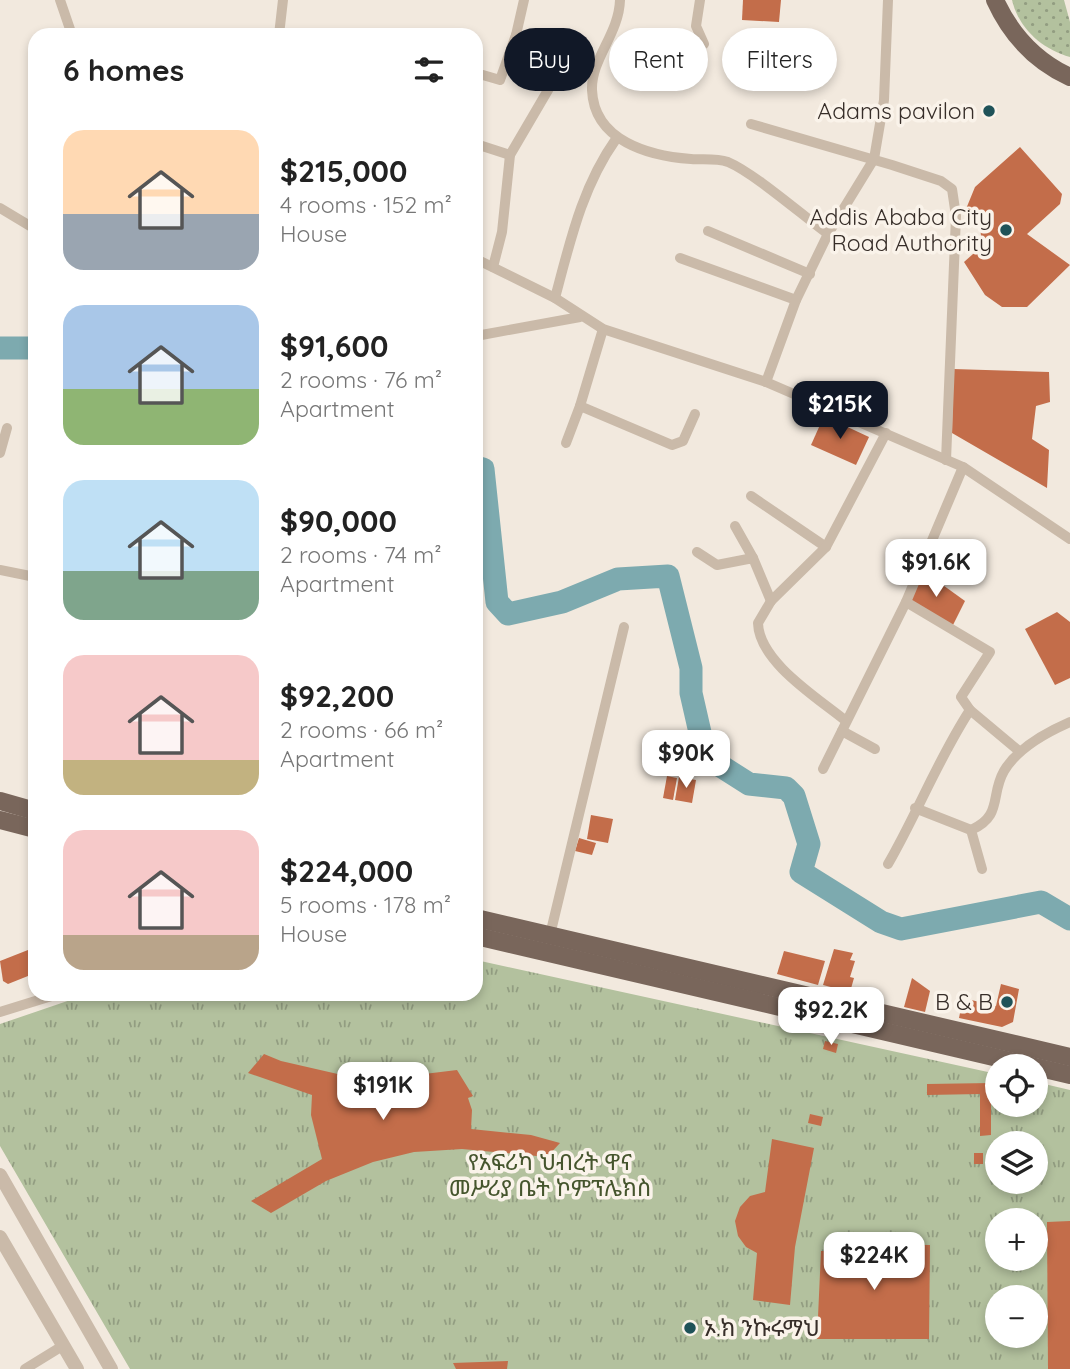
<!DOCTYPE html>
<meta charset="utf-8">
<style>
body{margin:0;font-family:Quicksand,"Noto Sans Ethiopic",sans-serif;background:#f6f6f6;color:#222;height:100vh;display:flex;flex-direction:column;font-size:26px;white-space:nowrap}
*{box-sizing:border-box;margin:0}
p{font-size:23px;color:#767676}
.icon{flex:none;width:38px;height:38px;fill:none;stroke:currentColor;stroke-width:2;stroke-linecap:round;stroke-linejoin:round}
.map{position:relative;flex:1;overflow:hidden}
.panel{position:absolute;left:28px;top:28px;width:455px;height:973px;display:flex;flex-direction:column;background:#fff;border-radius:21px;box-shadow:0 4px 10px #0003}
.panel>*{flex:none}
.hud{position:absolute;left:504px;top:28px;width:460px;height:63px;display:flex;gap:14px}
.controls{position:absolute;left:985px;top:1054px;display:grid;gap:14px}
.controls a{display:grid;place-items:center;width:63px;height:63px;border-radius:50%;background:#fff;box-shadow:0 4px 10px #0003;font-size:35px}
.price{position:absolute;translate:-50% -60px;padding:0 16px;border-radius:14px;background:#fff;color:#222;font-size:23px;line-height:46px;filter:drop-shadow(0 2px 4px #0008)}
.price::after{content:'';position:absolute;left:50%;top:42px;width:21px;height:16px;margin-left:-10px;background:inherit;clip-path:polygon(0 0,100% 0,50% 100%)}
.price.current{background:#111827;color:#fff}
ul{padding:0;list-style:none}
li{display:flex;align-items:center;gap:21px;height:175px;padding:0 35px}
li span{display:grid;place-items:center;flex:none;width:196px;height:140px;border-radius:21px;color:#555}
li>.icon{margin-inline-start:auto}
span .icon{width:84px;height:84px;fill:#fffc;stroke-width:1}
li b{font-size:30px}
h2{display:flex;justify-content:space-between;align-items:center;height:84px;padding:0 35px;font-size:30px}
.chip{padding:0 24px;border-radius:32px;background:#fff;box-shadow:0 4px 10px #0003;font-size:24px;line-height:63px}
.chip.current{background:#111827;color:#fff}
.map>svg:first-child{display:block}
</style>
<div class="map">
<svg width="1070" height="1369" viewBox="0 0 1070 1369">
<defs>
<pattern id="grass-dots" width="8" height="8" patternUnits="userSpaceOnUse" patternTransform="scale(1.75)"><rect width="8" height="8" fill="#b3c19e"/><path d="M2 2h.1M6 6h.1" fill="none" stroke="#929d81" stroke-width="1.8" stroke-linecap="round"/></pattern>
<pattern id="park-tufts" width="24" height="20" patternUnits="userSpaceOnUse" patternTransform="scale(1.75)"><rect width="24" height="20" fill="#b3c19e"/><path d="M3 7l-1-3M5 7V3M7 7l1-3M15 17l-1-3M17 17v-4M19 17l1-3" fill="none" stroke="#929d81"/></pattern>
</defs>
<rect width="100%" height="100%" fill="#f2e9de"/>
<!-- grass -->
<path fill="url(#grass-dots)" d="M1012,0H1064L1070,22V57C1042,49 1019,29 1012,0Z"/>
<!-- park -->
<path fill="url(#park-tufts)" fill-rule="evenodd" d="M476,960L997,1074L998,1104H1036V1082L1070,1090V1369H130L0,1146V1024L88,994H476ZM998,1143H1036V1181H998ZM998,1220H1036V1258H998ZM998,1297H1036V1335H998Z"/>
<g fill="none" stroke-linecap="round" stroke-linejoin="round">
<!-- river -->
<g stroke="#7daaaf" stroke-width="23">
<polyline points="0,348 35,348"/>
<polyline points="476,467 483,469 497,602 508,614 562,602 618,579 668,576 691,668 691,693 704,750 716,763 749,784 786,788 794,796 809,844 801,872 881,922 901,929 1041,902 1070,919"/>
</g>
</g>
<!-- building -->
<g fill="#c36d4a">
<polygon points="743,0 781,0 779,22 742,20"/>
<polygon points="1020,147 1062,194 1060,204 1027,234 1070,265 1027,307 1002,307 985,295 964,262 982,246 980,226 966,209 975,187"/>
<polygon points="953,369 1049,372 1050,402 1036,406 1032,439 1049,450 1047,488 952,433"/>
<polygon points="824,416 869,437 856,465 811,445"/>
<polygon points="922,570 965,601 952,627 908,601"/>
<polygon points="1057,612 1070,622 1070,678 1055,685 1025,629"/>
<polygon points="667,776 677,778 673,800 663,798"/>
<polygon points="679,777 696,780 692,803 675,800"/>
<polygon points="591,815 613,819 608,843 587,839"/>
<polygon points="579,838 596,843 592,855 575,851"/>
<polygon points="834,949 853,953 850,960 855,961 850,977 854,978 850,992 823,985"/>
<polygon points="28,950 35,967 33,974 8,984 3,981 0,961"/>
<polygon points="784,951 825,961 818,985 777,974"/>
<polygon points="912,978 930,991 925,1012 904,1007"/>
<polygon points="1001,984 1019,989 1013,1022 1002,1027 959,1018 963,998 996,1006"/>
<polygon points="825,1041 838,1044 836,1053 823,1049"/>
<polygon points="264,1054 281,1061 342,1075 416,1075 457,1070 473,1096 468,1098 472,1110 471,1129 531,1135 560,1143 547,1157 462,1149 414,1152 373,1162 326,1181 271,1213 251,1201 322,1159 311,1115 312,1095 248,1073"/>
<polygon points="991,1083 991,1135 980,1136 980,1094 927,1095 927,1084"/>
<polygon points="810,1114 823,1117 821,1126 808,1123"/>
<polygon points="772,1139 814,1148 795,1247 790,1305 753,1300 757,1253 746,1247 738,1236 735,1221 740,1207 750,1196 765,1192"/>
<rect x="974" y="1153" width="9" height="11"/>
<polygon points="1070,1221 1070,1369 1048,1369 1047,1222"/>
<polygon points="827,1244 930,1245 929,1339 817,1339 821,1251 827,1251"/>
<polygon points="508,1361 507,1369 456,1369 453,1363"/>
</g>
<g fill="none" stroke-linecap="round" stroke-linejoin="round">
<!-- minor -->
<g stroke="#cabaa9" stroke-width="10">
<polyline points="60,0 72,35"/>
<polyline points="524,0 516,35 543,45 593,73"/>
<path d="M620,0C619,34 591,59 592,90C594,141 649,156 691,159C703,160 716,158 728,162C754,173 802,215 828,234"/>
<polyline points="700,0 696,26 704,44"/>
<polyline points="279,35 283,0"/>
<polyline points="476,73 500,80 516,35"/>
<polyline points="751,124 892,165 941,181 952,189 956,216 946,460"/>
<polyline points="476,144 510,155"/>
<polyline points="0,208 35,229"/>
<polyline points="708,231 810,274"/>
<polyline points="680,258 796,300"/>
<polyline points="476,259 555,298 603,329 766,382 963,467 1070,539"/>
<polyline points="493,267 502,232 510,155 551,85 570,60"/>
<path d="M555,298C570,242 582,187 616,139"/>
<polyline points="603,329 580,406 672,445 683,441 695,414"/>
<polyline points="476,336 580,317"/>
<polyline points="766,382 796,300 828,234 874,159 884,100 888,0"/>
<polyline points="566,443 580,406"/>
<polyline points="0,453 7,428"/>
<polyline points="751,496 826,547"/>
<polyline points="735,526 753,558"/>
<polyline points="697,552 717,565 753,558 771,601"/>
<polyline points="0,570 35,577"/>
<polyline points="476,610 478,601"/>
<polyline points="970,710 1019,751"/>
<path d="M846,721C818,698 759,662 758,623L771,601L826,547L886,433"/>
<polyline points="842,731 875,749"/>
<polyline points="823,769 906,602 963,467"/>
<polyline points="915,808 971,830"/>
<path d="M888,864C917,814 938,759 970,710L961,697L990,652L906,602"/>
<path d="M982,869L971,830C1003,816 990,795 1004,771C1017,749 1047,732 1070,722"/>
<polyline points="550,935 624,627"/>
<polyline points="0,1012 58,994"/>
<polyline points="25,1369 64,1345"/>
</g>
<!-- tertiary -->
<g stroke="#cabaa9" stroke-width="14">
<polyline points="0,1175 111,1369"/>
<polyline points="0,1237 77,1369"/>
</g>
<!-- primary -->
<g stroke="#79665b" stroke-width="18">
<path d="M995,0C1011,35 1035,61 1070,77"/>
<polyline points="0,801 35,811"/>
<polyline points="0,820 35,829"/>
<polyline points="476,918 1070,1057"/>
<polyline points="476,936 1032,1066"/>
<polyline points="1036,1067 1070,1075"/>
</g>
</g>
<!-- markers -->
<g fill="#1f5258" stroke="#faf3ea" stroke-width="2.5">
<circle cx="989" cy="111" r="7"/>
<circle cx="1006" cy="230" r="7"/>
<circle cx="1007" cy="1002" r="7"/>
<circle cx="690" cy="1328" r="7"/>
</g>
<g text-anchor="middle" stroke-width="7" stroke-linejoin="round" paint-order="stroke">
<!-- poi labels -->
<g font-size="23" fill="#372e29" stroke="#faf3ea" text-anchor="end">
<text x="975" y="119">Adams pavilon</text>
<text x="992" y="225">Addis Ababa City<tspan x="992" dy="26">Road Authority</tspan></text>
<text x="993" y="1010">B &amp; B</text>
<text x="704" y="1336" text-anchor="start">ኦ.ክ ንኩሩማህ</text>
</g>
<!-- park labels -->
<g font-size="23" fill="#45552d" stroke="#faf3ea">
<text x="550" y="1170">የአፍሪካ ህብረት ዋና<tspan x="550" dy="26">መሥሪያ ቤት ኮምፕሌክስ</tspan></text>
</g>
</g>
</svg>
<div class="controls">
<a><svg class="icon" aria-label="locate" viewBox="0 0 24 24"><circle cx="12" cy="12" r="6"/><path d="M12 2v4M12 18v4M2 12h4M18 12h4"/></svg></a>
<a><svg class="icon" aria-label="layers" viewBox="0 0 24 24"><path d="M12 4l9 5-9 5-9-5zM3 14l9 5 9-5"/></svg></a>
<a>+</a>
<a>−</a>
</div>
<b class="price current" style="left:840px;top:441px">$215K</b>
<b class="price" style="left:936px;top:599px">$91.6K</b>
<b class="price" style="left:686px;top:790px">$90K</b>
<b class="price" style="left:831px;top:1047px">$92.2K</b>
<b class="price" style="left:383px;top:1122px">$191K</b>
<b class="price" style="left:874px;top:1292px">$224K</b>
<div class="hud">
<a class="chip current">Buy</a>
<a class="chip">Rent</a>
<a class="chip">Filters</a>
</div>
<section class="panel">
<h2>6 homes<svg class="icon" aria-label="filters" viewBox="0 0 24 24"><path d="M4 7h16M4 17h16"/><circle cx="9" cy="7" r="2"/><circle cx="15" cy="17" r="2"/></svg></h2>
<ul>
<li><span style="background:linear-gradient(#ffd9b3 60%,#9aa5b1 0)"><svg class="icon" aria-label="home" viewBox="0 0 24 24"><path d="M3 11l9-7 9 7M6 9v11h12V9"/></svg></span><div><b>$215,000</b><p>4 rooms · 152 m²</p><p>House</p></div></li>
<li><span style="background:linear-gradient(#a9c7e8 60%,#8fb573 0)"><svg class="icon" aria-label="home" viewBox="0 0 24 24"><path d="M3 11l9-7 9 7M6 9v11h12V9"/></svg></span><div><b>$91,600</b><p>2 rooms · 76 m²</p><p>Apartment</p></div></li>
<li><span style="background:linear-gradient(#bfe0f5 65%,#7fa58c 0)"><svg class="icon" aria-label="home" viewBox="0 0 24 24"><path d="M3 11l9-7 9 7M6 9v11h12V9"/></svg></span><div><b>$90,000</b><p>2 rooms · 74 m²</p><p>Apartment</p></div></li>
<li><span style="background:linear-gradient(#f6c9c9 75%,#c2b280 0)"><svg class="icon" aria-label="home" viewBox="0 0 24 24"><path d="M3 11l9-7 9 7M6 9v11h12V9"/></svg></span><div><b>$92,200</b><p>2 rooms · 66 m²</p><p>Apartment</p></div></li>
<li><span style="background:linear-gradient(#f6c9c9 75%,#b9a48a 0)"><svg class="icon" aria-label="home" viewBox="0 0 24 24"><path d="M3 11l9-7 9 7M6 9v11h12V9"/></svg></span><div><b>$224,000</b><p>5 rooms · 178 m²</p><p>House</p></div></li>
</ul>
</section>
</div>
